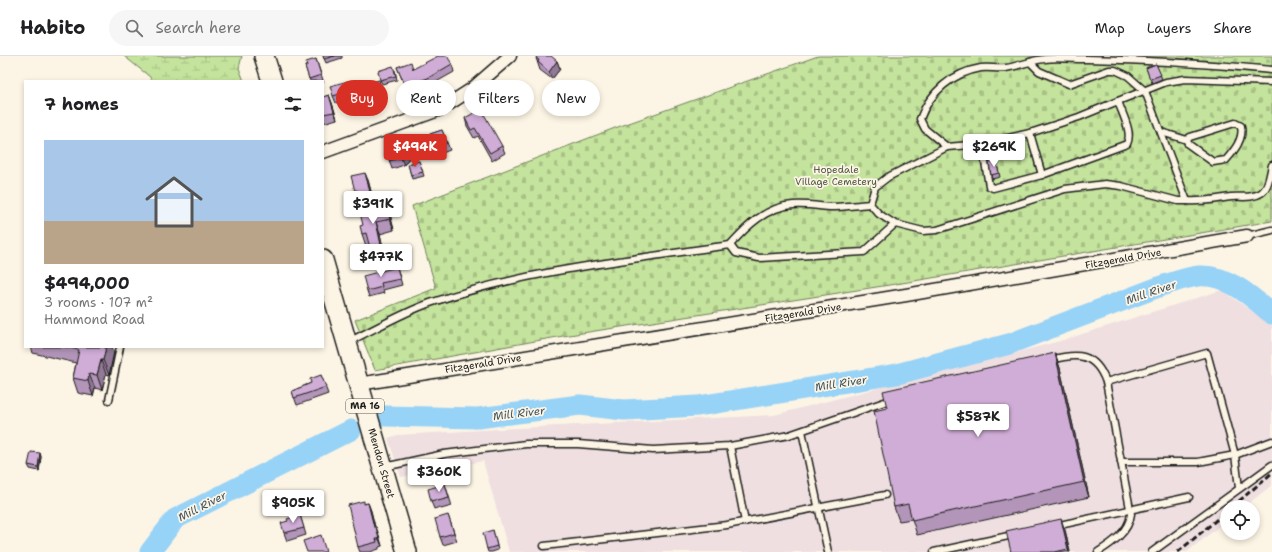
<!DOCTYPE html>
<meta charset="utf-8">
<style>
body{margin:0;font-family:"Shantell Sans",sans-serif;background:#f6f6f6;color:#202124;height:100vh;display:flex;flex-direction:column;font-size:15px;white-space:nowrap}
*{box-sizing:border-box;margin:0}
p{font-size:13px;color:#757577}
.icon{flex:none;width:22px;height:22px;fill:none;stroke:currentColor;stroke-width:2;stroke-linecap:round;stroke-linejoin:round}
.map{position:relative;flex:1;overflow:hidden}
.side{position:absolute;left:24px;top:24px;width:300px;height:268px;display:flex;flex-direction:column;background:#fff;border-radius:0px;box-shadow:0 2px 6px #0003}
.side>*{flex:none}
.top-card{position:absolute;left:336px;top:24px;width:380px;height:36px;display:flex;gap:8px}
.buttons{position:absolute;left:1220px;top:444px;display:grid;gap:8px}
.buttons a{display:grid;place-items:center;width:40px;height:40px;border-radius:50%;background:#fff;box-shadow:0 2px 6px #0003;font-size:20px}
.price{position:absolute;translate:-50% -34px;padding:0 9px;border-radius:4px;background:#fff;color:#222;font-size:13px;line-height:26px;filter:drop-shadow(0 1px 2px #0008)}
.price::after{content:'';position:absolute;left:50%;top:24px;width:12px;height:9px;margin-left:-6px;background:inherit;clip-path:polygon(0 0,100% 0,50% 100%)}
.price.on{background:#d93025;color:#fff}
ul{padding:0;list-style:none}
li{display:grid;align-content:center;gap:8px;height:212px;padding:0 20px}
li span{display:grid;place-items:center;height:124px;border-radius:0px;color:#555}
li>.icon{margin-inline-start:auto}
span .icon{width:72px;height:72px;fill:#fffc;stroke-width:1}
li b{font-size:17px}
h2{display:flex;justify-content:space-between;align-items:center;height:48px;padding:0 20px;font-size:17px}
.chip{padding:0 14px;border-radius:18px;background:#fff;box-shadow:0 2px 6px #0003;font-size:14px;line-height:36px}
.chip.on{background:#d93025;color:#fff}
header{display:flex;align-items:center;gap:24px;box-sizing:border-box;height:56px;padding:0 20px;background:#fff;border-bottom:1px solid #e0e0e0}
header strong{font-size:19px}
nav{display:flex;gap:22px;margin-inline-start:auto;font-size:14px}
.search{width:280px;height:36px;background:#f6f6f6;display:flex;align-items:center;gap:10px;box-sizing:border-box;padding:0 14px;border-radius:22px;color:#757577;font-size:15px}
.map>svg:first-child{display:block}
</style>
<header>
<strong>Habito</strong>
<div class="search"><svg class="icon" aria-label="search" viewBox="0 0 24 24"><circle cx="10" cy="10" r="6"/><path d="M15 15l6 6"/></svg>Search here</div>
<nav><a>Map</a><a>Layers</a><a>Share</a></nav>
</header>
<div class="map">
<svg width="1272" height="496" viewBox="0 0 1272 496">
<defs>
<pattern id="wetland-marsh" width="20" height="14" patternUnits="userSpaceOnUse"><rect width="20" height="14" fill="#c4e39c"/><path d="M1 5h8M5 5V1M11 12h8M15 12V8" fill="none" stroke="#a8c286"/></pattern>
<pattern id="cemetery-stones" width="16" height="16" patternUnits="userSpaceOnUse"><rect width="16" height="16" fill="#c4e39c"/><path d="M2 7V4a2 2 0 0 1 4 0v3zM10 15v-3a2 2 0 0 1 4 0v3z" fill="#a8c286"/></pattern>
</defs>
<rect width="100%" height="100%" fill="#fcf5e5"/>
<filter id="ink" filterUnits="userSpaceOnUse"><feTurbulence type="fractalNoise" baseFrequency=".025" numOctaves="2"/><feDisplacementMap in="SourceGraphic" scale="8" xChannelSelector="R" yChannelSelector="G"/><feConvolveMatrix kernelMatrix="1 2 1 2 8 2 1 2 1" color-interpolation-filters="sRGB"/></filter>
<g filter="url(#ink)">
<!-- built -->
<polygon fill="#efdfe1" points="1222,234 1272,269 1272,429 1244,451 1227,451 1227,464 1187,496 509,496 483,405 401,421 388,382 398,379 500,373 774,359 1060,285"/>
<!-- wetland -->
<polygon fill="url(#wetland-marsh)" stroke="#70805c" points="124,0 242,0 239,12 244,25 152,25 150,21"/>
<!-- cemetery -->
<polygon fill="url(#cemetery-stones)" stroke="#70805c" points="818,0 1272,0 1272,165 902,227 563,280 375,314 355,264 436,232 412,150 615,72"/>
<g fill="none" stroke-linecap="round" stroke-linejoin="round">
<!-- river -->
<g stroke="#97d2f7" stroke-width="21">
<path d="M385,360L478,362L580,349L624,354L698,350L897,318L1009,288L1164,229C1175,226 1187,221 1199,220C1227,218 1252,241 1272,258"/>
<polyline points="150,496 175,463 351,374"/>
</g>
<defs>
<g id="lane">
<path d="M1030,6C1046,0 1069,3 1087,3C1148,4 1211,8 1272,14"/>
<path d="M1235,67L1241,70C1244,83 1234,95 1226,104L1213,106L1188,88L1187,84L1190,81Z"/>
<polyline points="1161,76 1187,84"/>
<polyline points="982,88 1030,77"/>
<path d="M947,91L982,88L989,130L993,132L1042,119L1127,88C1133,76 1122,58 1118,45L1166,26L1185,23L1272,26"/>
<polyline points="1042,119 1030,77 1079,61 1118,45"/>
<path d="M1187,145C1203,146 1216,143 1231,141C1240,140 1252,143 1261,137C1269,132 1270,117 1272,109"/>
<polyline points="870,148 879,158 895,168"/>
<polyline points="1247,180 1272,174"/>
<path d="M348,286C375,273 402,257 430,247C527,214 629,204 730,189C747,170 766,151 793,149C805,148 818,150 830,151C843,151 857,149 870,148L875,131L888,121L947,91L925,73L920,63C930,36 952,17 981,12C989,11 997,13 1006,12C1014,11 1022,8 1030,6L1039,15L1069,28L1109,14H1115L1128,20L1145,35L1187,145H1178L1121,130L1105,128L1065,133L937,174L923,175L895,168L864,196L759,202L736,197L730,189"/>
<path d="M1050,304C1077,297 1095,296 1106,326L1131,458C1129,476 1112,487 1098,496"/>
<polyline points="1106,326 1207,297 1235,399 1239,432"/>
<polyline points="109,344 120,291"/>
<polyline points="802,375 828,496"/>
<polyline points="730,390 745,466"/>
<polyline points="1121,406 1198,406 1235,399 1272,385"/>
<polyline points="384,411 444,398 526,388 578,388 653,394 730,390 789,379 893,343"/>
<polyline points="1055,470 1189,441"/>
<polyline points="544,490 727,469 885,439"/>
<polyline points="934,496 1013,479"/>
<polyline points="1152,496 1272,409"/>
</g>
<g id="street">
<polyline points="323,96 441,53 472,33 510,0"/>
<polyline points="359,328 906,239 1247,180"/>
</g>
<g id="primary">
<polyline points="264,0 272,25"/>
<polyline points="323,204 407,496"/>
</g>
</defs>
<!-- lane casing -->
<use href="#lane" stroke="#1c1c1c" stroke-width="9"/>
<!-- street casing -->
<use href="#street" stroke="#1c1c1c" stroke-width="15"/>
<!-- primary casing -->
<use href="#primary" stroke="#1c1c1c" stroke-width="22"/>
<!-- lane -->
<use href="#lane" stroke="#fcf5e5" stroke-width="6"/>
<!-- street -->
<use href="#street" stroke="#fcf5e5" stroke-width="12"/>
<!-- primary -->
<use href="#primary" stroke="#fcf5e5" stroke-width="19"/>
<!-- rail -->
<g stroke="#1c1c1c" stroke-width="3" stroke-dasharray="6 3" stroke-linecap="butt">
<polyline points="1232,451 1272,417"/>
<polyline points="1178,496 1227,455"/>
</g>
</g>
<!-- wall -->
<g fill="#b395b9" stroke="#1c1c1c">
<polygon points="323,0 342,0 342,2 326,7"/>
<polygon points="536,2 557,5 560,13 552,23 540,14"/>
<polygon points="316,3 324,27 323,27 323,25 310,25 305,10 307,10"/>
<polygon points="452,8 454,16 431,29 408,38 397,11 413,13"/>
<polygon points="1156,8 1162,23 1152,27 1146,12"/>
<polygon points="395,14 397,24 382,28 380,24"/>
<polygon points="348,25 354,42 336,47 333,40"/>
<polygon points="382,32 385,45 366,51 363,43"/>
<polygon points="329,39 332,47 337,63 323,67 323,41"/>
<polygon points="465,62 502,90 505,97 492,105 478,80 474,82 467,70"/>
<polygon points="442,74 450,94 432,101 424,80"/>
<polygon points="385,92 409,102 404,109 392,113"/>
<polygon points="419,105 424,120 412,123 408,108"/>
<polygon points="997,109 1000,121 992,123 991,119"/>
<polygon points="368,124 373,143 361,147 359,142 358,143 355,135"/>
<polygon points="387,151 391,162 394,174 380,178 385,200 374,203 369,189 366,190 362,178 363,169"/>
<polygon points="397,211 402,229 383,234 384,237 369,241 367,235"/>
<polygon points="31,291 112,291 114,296 109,319 106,318 102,334 95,332 93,340 78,337 73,322 76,307 33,297"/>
<polygon points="1055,297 1060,312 1089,441 917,479 912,463 899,465 894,451 887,352"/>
<polygon points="321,319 328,338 297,349 292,335 311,327"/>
<polygon points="40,397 41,401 39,415 30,413 28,409"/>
<polygon points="445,428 452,450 441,453 440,451 434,453 431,445"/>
<polygon points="368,447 371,455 375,471 376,471 382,490 379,491 379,493 370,496 360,496 358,491 364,448"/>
<polygon points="300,459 306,479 287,485 284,477 288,465"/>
<polygon points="448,459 457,485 443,489 440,481"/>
<polygon points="493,474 498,494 492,496 488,496 487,493"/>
<polygon points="1065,474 1070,496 1011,496"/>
</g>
<!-- shaded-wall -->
<g fill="#927996" stroke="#1c1c1c">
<polygon points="557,5 560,13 552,23 549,16"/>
<polygon points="329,39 332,47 337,63 334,56"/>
<polygon points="404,86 409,102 404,109 401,102"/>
<polygon points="365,117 368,124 373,143 370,136"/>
<polygon points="387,151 391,162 394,174 390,163"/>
<polygon points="376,166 380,178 385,200 381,189"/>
<polygon points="106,291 112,291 114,296 109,319 103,304"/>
<polygon points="1055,297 1060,312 1089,441 1084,426"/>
<polygon points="101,304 106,318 102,334 97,319"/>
<polygon points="89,318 95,332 93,340 88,325"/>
<polygon points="40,397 41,401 39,415 38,411"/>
<polygon points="368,447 371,455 377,479 374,471"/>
<polygon points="1061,463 1065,474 1070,496 1069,496 1068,493"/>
<polygon points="376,471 379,479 382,490 379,483"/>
</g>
<!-- building -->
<g fill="#d0add7" stroke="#1c1c1c">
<polygon points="323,0 335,0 324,3"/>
<polygon points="438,0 447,0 452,8 428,22 405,30 397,11 411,6 413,13"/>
<polygon points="537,0 551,0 557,5 549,16 538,6 539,4 536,2"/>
<polygon points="316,3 321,19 309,23 305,10 307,10 306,6"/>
<polygon points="1156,8 1161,19 1150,23 1146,12"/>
<polygon points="393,10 396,20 380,24 378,15"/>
<polygon points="379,24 382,38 363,43 359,30"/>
<polygon points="348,25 351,35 333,40 330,30"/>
<polygon points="329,39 334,56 323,58 323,41"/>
<polygon points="481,53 502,90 490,97 475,72 471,74 465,62"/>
<polygon points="442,74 447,87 429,93 424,80"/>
<polygon points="404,86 406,94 401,102 390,105 385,92"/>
<polygon points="419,105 423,116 411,119 408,108"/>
<polygon points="996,105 999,117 991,119 989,106"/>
<polygon points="365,117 370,136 358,139 357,134 355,135 351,120"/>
<polygon points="387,151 390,163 376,166 381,189 370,192 366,177 362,178 360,170 363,169 360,157"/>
<polygon points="397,211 400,223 381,227 382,231 367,235 363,220"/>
<polygon points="65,291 106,291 103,304 101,304 97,319 89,318 88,325 73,322 79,294"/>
<polygon points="1055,297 1084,426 912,464 908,448 894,451 874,355 887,352 883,335"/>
<polygon points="321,319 326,331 294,342 292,335 311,327 310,323"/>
<polygon points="31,396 40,397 38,411 28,409"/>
<polygon points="445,428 449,442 438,445 438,443 431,445 428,433"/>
<polygon points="364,445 364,448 368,447 374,471 376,471 379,483 376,483 377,486 358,491 348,449"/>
<polygon points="300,459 304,472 284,477 281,467 288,465 287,463"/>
<polygon points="448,459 454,477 440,481 435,463"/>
<polygon points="1061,463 1068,493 1055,496 1011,496 1006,475"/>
<polygon points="493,474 497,490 487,493 483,477"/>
<polygon points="321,479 326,496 307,496 303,485"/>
</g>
</g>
<g text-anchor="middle" stroke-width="3.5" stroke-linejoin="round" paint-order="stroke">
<!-- shield labels -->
<rect fill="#fcf5e5" stroke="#5f5d58" stroke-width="1" x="346" y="343" width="38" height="14" rx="3"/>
<g font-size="9" font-weight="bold" fill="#1c1c1c">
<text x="365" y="353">MA 16</text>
</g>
<!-- park labels -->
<g font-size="10" fill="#4e5842" stroke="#fcf5e5">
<text x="836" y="117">Hopedale<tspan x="836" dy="12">Village Cemetery</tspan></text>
</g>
<!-- street labels -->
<g font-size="10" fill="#1c1c1c" stroke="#fcf5e5">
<text transform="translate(1123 202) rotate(-10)" y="4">Fitzgerald Drive</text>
<text transform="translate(803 256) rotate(-9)" y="4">Fitzgerald Drive</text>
<text transform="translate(483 307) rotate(-9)" y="4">Fitzgerald Drive</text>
<text transform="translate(382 407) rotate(74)" y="4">Mendon Street</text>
</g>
<!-- water labels -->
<g font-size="11" font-style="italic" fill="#41535e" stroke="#fcf5e5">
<text transform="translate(1151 236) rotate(-19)" y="4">Mill River</text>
<text transform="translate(841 327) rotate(-9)" y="4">Mill River</text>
<text transform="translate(519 357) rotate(-7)" y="4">Mill River</text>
<text transform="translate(202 450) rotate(-27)" y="4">Mill River</text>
</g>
</g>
</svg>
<div class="buttons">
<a><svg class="icon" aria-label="locate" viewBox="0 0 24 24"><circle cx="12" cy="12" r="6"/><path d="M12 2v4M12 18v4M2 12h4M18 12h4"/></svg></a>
</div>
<b class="price on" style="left:415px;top:112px">$494K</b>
<b class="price" style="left:994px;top:112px">$269K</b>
<b class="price" style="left:373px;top:169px">$391K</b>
<b class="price" style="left:381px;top:222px">$477K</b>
<b class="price" style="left:978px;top:382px">$587K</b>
<b class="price" style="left:439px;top:437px">$360K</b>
<b class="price" style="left:293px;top:468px">$905K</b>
<div class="top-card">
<a class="chip on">Buy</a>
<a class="chip">Rent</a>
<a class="chip">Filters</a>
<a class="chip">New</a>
</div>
<section class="side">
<h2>7 homes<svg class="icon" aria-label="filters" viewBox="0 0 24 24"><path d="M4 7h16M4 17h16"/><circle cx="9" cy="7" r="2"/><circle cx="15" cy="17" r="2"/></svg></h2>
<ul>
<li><span style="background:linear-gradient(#a9c7e8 65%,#b9a48a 0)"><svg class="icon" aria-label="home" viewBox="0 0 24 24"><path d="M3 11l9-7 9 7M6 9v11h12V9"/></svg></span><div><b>$494,000</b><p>3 rooms · 107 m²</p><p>Hammond Road</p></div></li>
</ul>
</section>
</div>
